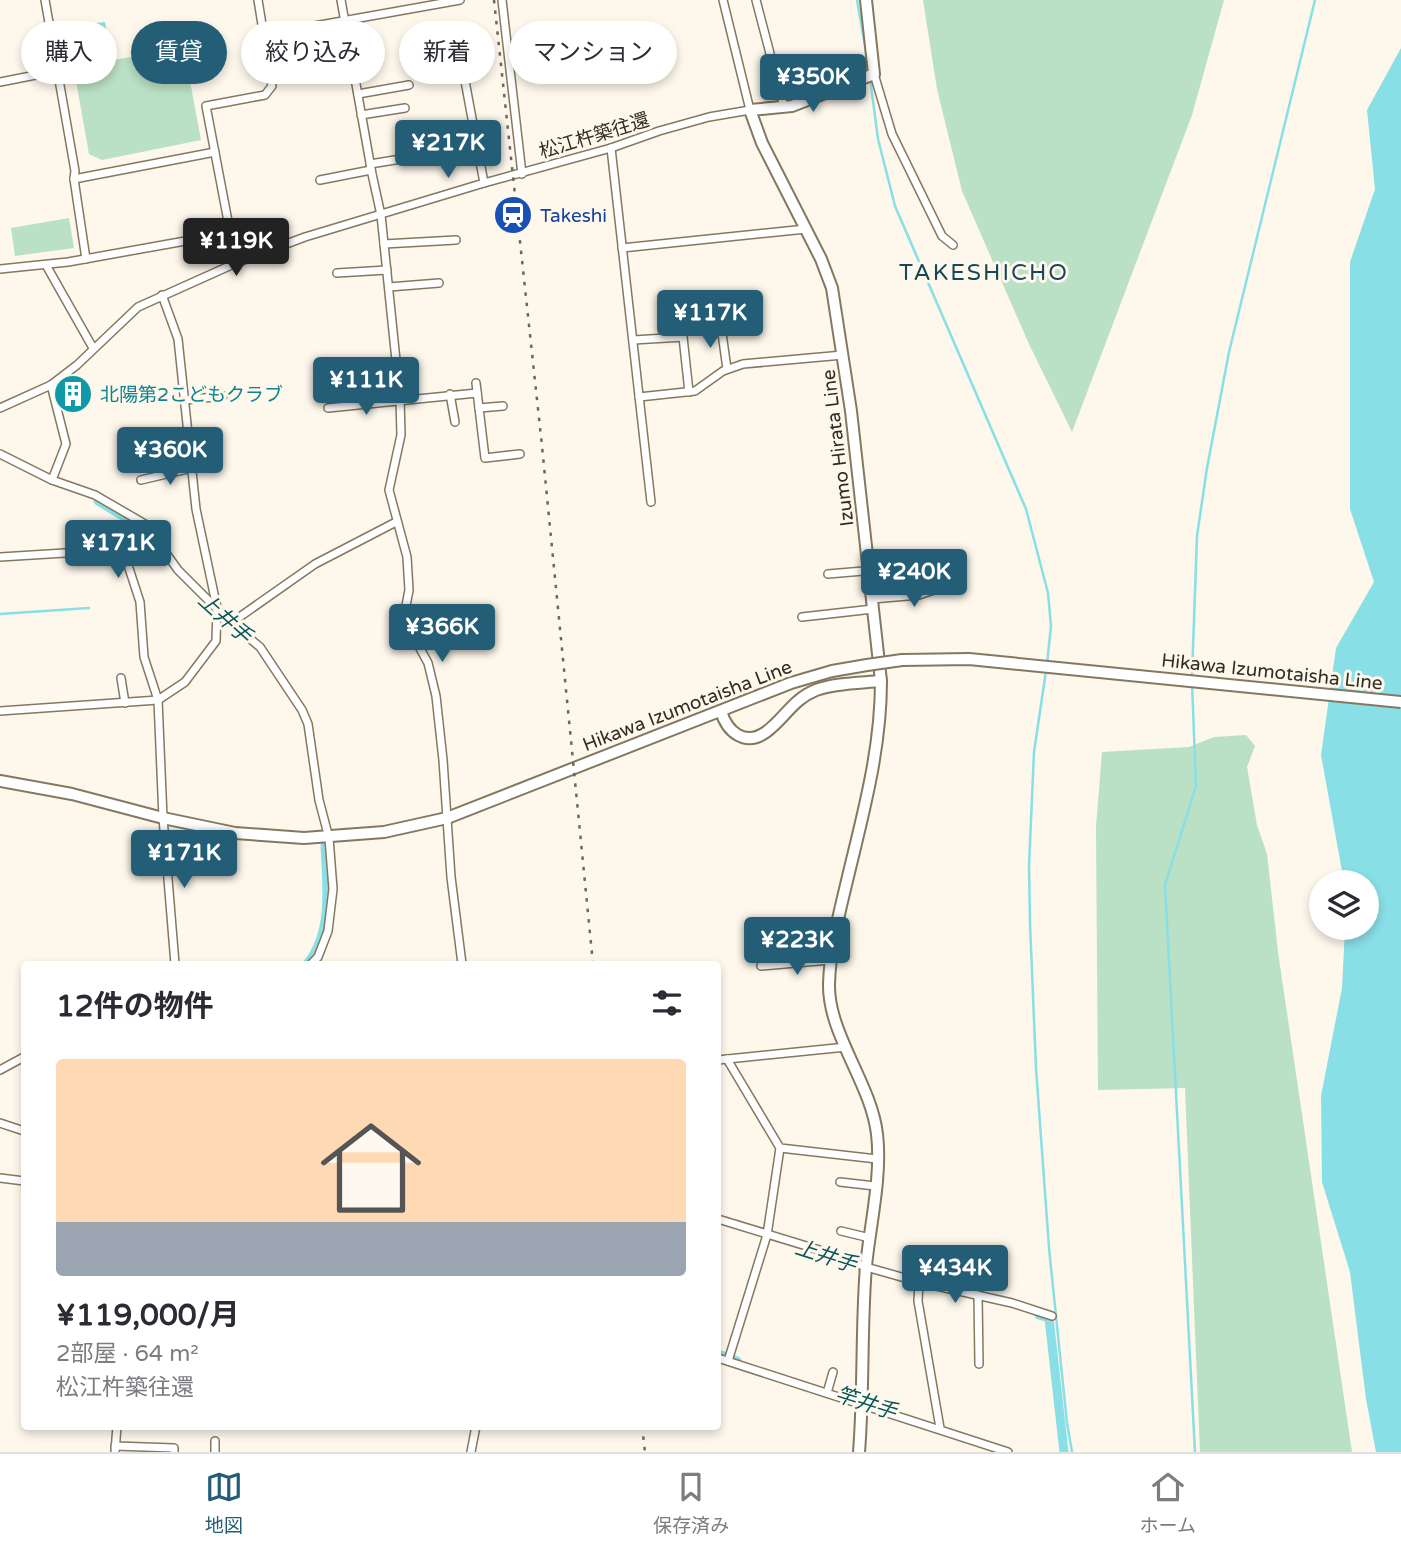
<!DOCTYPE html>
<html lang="ja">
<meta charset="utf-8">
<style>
body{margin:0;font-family:"Varela Round","Noto Sans JP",sans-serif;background:#f7f7f7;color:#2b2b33;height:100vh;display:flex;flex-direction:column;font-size:26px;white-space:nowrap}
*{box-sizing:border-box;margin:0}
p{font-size:23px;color:#7c7c81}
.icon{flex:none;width:38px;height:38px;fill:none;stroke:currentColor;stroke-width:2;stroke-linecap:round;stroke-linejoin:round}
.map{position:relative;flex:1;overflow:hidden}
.details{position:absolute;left:21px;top:961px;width:700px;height:469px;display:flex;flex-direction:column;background:#fff;border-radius:7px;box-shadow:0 4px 10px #0003}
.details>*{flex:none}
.hud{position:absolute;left:21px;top:21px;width:700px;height:63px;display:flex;gap:14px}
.fabs{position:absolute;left:1309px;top:870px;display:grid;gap:14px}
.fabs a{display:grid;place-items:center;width:70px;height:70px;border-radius:50%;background:#fff;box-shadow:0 4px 10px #0003;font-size:35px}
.price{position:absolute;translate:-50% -60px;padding:0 16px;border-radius:7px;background:#235e76;color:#fff;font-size:23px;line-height:46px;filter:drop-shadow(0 2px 4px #0008)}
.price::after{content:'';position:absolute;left:50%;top:42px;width:21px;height:16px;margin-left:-10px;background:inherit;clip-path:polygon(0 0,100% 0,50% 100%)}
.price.active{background:#222;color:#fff}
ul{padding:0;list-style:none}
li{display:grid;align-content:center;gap:14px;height:371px;padding:0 35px}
li span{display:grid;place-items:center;height:217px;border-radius:7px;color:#555}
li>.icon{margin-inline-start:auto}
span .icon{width:126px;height:126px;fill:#fffc;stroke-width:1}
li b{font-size:30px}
h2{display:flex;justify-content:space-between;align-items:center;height:84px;padding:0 35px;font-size:30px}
.tag{padding:0 24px;border-radius:32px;background:#fff;box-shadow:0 4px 10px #0003;font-size:24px;line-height:63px}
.tag.active{background:#235e76;color:#fff}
.tab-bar{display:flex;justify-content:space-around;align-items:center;height:98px;border-top:2px solid #e1e1e2;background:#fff;font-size:19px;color:#7c7c81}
.tab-bar a{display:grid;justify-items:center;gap:4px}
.tab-bar .active{color:#235e76}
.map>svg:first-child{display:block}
</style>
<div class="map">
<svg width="1401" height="1452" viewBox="0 0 1401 1452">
<rect width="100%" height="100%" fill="#fdf7ec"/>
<!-- green -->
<g fill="#bae0c5">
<polygon points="923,0 1224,0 1192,115 1072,432 1029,344 962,191 937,89"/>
<polygon points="163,34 171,83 190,81 201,140 102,160 89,154 76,81 88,64 149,54 145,37"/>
<polygon points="69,218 74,248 15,256 11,228"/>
<polygon points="1246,735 1255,746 1247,767 1257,825 1267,854 1278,952 1352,1452 1200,1452 1185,1088 1098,1090 1096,827 1102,752 1189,747 1214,737"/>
</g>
<!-- water -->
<g fill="#89dfe6">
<polygon points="105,22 110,52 96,54 91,24"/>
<polygon points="1401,48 1401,1452 1376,1452 1366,1399 1350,1272 1322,1182 1321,1096 1342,988 1345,928 1367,928 1367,882 1344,882 1321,755 1336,648 1374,582 1350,509 1350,262 1375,189 1367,110"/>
</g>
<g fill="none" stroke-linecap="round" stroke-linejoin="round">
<!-- stream -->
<g stroke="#89dfe6" stroke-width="2.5">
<polyline points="857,0 867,57"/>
<polyline points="870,78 878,139 895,206 1026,509 1048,593 1051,626 1047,664"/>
<polyline points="0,614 89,608"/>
<polyline points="1046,671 1034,752 1029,866 1030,923 1036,1068 1049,1248 1067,1423 1072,1452"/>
<polyline points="1192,676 1197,536 1207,468 1229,352 1315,0"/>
<polyline points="1192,683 1196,786 1165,885 1195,1452"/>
</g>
<!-- canal -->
<g stroke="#89dfe6" stroke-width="9">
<polyline points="98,501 144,529 162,553"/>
<path d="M307,964C333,933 327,884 325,846"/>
<polyline points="1039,1315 1049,1318 1064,1452"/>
<polyline points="718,1354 737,1361"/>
</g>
<defs>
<g id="street">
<polyline points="45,0 75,171 74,179 86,259"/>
<polyline points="341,0 372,174 381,215 400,399 401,435 389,490 407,557 409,590 405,611 410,630 428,663 436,696 443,760 451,877 462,964"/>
<polyline points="502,0 522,174"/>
<polyline points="756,0 784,107"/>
<polyline points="264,35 460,0"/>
<polyline points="460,54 484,183"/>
<polyline points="874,74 892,134 942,236 953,245"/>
<polyline points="0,82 56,71"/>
<polyline points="358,94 409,85"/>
<polyline points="361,115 405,108"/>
<polyline points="611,148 651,502"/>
<polyline points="370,164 426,155"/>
<polyline points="74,179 215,152"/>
<polyline points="320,180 371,170"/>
<polyline points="384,244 456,240"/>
<polyline points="622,248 806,229"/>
<polyline points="236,263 206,106 265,95 272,86 258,0"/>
<polyline points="46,265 93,348"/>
<polyline points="0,269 68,262 230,233"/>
<polyline points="337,273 387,270"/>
<polyline points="389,287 439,283"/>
<polyline points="721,326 727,369"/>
<polyline points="633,340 683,337 689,392"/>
<polyline points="476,383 485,458 520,454"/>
<polyline points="51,385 66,444 52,480"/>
<polyline points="450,394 455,422"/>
<polyline points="639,397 695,391 723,371 743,364 843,355"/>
<polyline points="185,400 223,396"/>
<polyline points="0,408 51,385 77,365 138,307 236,263 305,237 484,183 611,148 659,131 709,117 750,110 723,0"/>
<polyline points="328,408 477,393"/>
<polyline points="479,408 503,406"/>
<polyline points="0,454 52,480 95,495 145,524 178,570 231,623 260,647 302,710 308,724 319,800 329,838 333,889 328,931 318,957 311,964"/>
<polyline points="141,480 192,468"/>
<polyline points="0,557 113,550 125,556 140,602 144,657 158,700 163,818 175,964"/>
<polyline points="828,574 899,568"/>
<polyline points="872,599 919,595 949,585"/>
<polyline points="802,617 873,609"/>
<polyline points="231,623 315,564 396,522"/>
<polyline points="121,678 125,703"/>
<polyline points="0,711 158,700 185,682 216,641 217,608 196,509 178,339 162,295"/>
<polyline points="761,966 830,960"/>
<polyline points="727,1059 780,1148 877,1159"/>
<polyline points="718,1060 846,1047"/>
<polyline points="0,1070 24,1057"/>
<polyline points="0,1123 24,1131"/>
<polyline points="0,1178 24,1181"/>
<polyline points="840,1182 875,1186"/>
<polyline points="718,1219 826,1252 866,1267 919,1282 1012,1303 1052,1316"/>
<polyline points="841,1231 870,1238"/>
<polyline points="919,1282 918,1301 940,1428"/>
<polyline points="978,1295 979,1364"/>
<polyline points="718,1358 1008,1452"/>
<polyline points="728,1361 767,1235 780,1148"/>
<polyline points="827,1393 833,1372"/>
<polyline points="115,1446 174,1448 174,1452"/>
<polyline points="115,1452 117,1426"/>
<polyline points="215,1452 215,1441"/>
<polyline points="471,1452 476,1426"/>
</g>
<g id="secondary">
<path d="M721,711C727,732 745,747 766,732C784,719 793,699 816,690C835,683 860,683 881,681"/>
<polyline points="0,781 72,794 163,818 235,833 304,838 384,832 447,818 791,683 832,671 867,665"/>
<path d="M859,1452C864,1390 861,1328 866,1266C870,1225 882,1176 877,1134C871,1083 828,1034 829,984C830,950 838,918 846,885C862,817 881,752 881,681L851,411L832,288L821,259L762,143L750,110L792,106L874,74L866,0"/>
</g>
</defs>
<!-- street casing -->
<use href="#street" stroke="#85785f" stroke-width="10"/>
<!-- secondary casing -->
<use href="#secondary" stroke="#85785f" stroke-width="14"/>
<!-- street -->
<use href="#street" stroke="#fff" stroke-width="7"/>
<!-- secondary -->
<use href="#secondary" stroke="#fff" stroke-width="10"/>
<!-- rail -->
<g stroke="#6c675c" stroke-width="2.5" stroke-dasharray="3.5 7" stroke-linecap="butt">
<polyline points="494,0 542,446 593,964"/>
<polyline points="642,1426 645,1452"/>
</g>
<defs>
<polyline id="secondary-bridge" points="867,665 902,660 969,659 1401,702"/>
</defs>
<!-- secondary-bridge casing -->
<use href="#secondary-bridge" stroke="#85785f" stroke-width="14" stroke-linecap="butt"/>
<!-- secondary-bridge -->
<use href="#secondary-bridge" stroke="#fff" stroke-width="10"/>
</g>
<!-- icons -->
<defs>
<symbol id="station-disc" viewBox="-11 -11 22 22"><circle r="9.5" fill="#1a4fb4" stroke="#fdf7ec"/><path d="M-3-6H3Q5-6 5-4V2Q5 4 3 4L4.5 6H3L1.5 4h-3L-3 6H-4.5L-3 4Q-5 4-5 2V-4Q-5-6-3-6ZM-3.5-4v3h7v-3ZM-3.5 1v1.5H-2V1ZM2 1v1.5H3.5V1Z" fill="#fff"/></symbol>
<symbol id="building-disc" viewBox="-11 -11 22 22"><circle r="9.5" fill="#0f9aa8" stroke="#fdf7ec"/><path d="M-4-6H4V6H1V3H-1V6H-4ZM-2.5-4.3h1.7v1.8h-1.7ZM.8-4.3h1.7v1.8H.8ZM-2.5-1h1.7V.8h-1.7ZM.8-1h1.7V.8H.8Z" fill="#fff"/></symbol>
</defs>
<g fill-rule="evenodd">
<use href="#station-disc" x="491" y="193" width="44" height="44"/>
<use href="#building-disc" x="51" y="372" width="44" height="44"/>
</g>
<g text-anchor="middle" stroke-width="6" stroke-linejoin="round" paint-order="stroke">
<!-- street labels -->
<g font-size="19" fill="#322d22" stroke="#fdf7ec">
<text transform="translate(594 135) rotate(-17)" y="7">松江杵築往還</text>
<text transform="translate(837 448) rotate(-97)" y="7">Izumo Hirata Line</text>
<text transform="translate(1272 671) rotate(6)" y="7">Hikawa Izumotaisha Line</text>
<text transform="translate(687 705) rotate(-21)" y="7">Hikawa Izumotaisha Line</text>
</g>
<!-- transit labels -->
<g font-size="19" fill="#164399" stroke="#fdf7ec" text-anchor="start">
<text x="540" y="222">Takeshi</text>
</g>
<!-- culture labels -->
<g font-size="19" fill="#0d838f" stroke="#fdf7ec" text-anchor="start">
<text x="100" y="401">北陽第2こどもクラブ</text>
</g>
<!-- water labels -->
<g font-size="21" font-style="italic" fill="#07565b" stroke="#fdf7ec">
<text transform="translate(225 618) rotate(42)" y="7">上井手</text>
<text transform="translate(826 1256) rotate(18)" y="7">上井手</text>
<text transform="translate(866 1403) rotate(18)" y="7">竿井手</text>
</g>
<!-- quarter labels -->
<g font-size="23" letter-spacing="2" fill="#164659" stroke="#fdf7ec">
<text x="984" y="280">TAKESHICHO</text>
</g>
</g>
</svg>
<div class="fabs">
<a><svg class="icon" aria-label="layers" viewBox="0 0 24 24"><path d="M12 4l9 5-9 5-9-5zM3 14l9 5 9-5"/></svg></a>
</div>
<b class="price" style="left:813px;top:114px">¥350K</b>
<b class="price" style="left:448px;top:180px">¥217K</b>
<b class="price active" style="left:236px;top:278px">¥119K</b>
<b class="price" style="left:710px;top:350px">¥117K</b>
<b class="price" style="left:366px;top:417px">¥111K</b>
<b class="price" style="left:170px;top:487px">¥360K</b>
<b class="price" style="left:118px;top:580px">¥171K</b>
<b class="price" style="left:914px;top:609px">¥240K</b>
<b class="price" style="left:442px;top:664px">¥366K</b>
<b class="price" style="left:184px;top:890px">¥171K</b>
<b class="price" style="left:797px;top:977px">¥223K</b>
<b class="price" style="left:955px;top:1305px">¥434K</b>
<div class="hud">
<a class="tag">購入</a>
<a class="tag active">賃貸</a>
<a class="tag">絞り込み</a>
<a class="tag">新着</a>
<a class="tag">マンション</a>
</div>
<section class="details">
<h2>12件の物件<svg class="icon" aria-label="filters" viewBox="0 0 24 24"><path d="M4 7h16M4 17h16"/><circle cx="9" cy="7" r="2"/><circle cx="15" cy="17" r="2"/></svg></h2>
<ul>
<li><span style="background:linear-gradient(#ffd9b3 75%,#9aa5b1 0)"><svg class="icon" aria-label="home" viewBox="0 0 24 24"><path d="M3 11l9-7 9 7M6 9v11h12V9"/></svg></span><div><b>¥119,000/月</b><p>2部屋 · 64 m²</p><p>松江杵築往還</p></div></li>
</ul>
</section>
</div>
<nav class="tab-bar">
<a class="active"><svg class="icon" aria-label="map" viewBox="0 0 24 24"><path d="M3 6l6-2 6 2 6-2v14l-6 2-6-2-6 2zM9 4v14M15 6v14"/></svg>地図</a>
<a><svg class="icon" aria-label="saved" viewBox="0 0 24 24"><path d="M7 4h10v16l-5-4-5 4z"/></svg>保存済み</a>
<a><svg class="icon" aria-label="home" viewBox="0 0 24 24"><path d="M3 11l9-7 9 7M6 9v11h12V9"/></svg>ホーム</a>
</nav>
